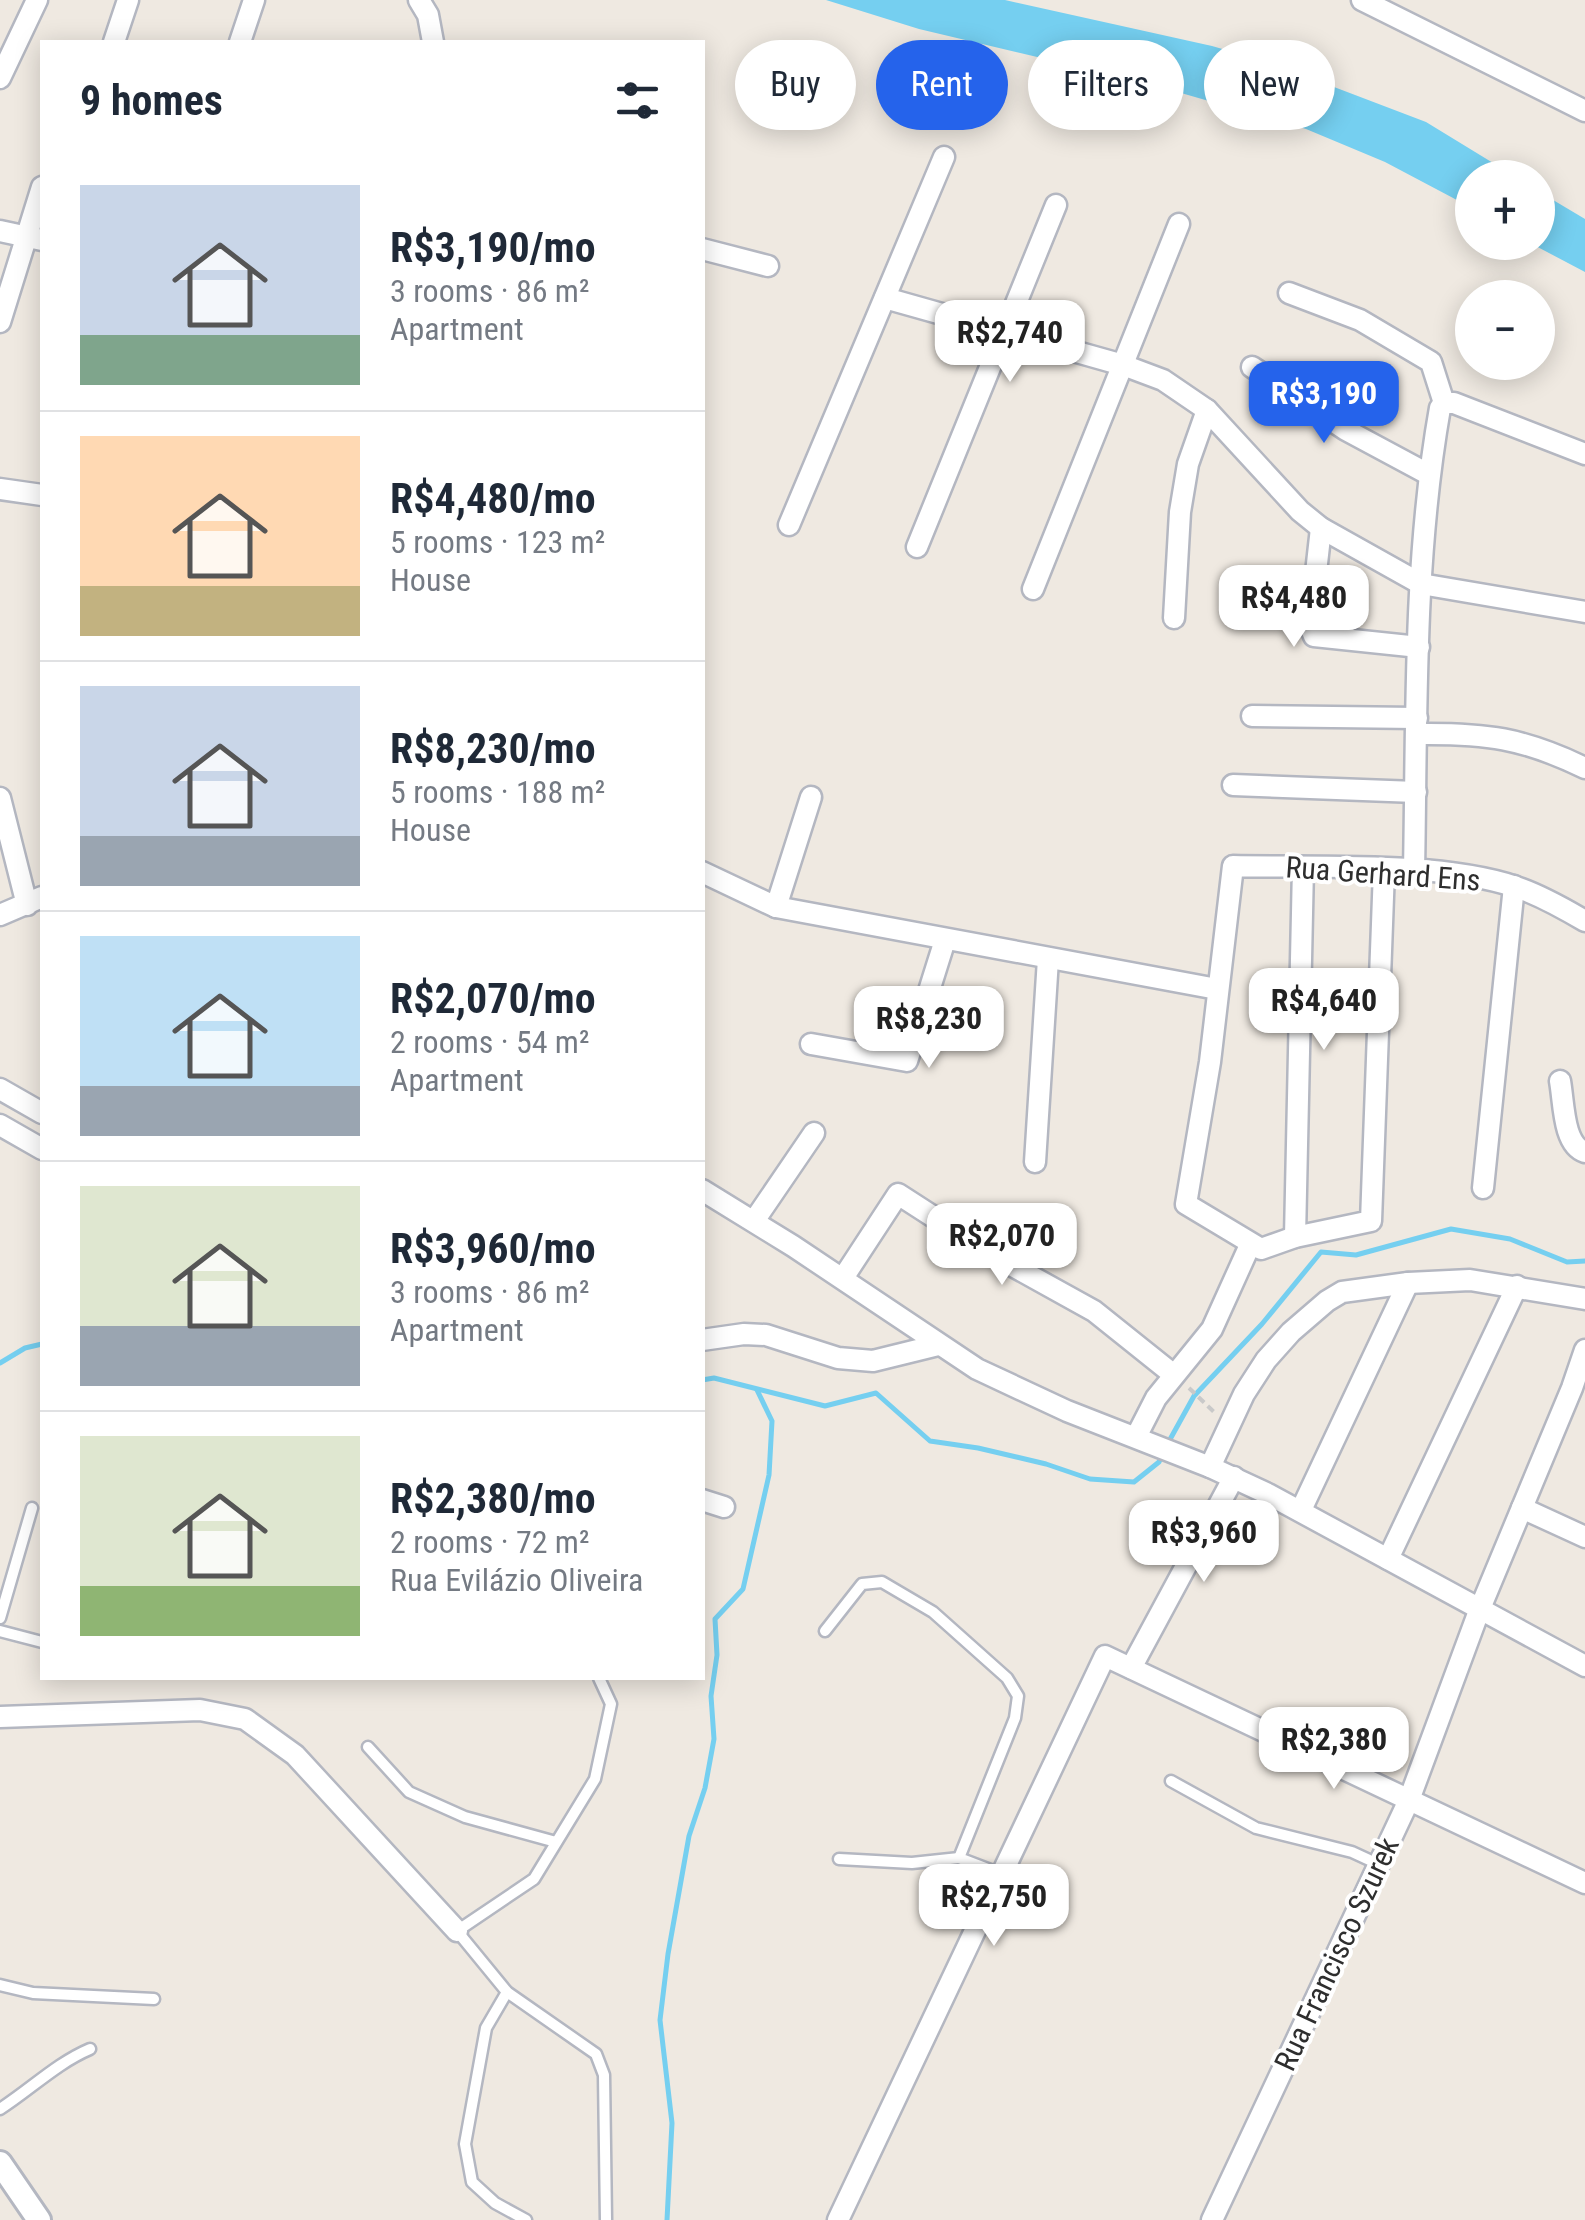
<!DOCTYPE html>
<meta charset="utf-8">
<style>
body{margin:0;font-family:"Roboto Condensed",sans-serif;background:#f6f6f7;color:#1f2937;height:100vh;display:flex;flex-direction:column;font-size:38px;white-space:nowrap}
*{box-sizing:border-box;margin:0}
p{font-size:32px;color:#747a83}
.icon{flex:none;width:55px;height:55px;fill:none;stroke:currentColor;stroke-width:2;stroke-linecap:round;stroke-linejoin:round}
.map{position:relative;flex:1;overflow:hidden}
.side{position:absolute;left:40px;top:40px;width:665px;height:1640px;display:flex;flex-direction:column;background:#fff;border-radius:0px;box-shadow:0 5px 25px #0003}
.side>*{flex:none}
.guide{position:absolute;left:735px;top:40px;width:700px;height:90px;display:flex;gap:20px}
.controls{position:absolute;left:1455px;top:160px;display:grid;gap:20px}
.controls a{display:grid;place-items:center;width:100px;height:100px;border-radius:50%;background:#fff;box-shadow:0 5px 25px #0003;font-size:50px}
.price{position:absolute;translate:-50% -85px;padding:0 22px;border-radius:20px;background:#fff;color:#222;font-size:32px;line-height:65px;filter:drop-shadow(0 2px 5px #0008)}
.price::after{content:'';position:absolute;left:50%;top:60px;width:30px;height:22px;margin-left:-15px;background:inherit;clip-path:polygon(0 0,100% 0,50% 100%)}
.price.current{background:#2563eb;color:#fff}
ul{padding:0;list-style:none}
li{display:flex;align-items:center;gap:30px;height:250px;padding:0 40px}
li+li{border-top:2px solid #e0e1e3}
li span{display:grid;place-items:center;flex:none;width:280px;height:200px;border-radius:0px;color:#555}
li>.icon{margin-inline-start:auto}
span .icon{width:120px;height:120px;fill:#fffc;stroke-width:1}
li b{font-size:42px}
h2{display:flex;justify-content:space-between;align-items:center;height:120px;padding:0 40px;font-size:42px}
.tag{padding:0 35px;border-radius:45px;background:#fff;box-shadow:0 5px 25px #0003;font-size:35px;line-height:90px}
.tag.current{background:#2563eb;color:#fff}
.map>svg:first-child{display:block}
</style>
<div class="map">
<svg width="1585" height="2220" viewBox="0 0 1585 2220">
<rect width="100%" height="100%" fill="#efe9e1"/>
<!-- water -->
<g fill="#75cff0">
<polygon points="826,0 1005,0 1212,46 1271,63 1426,122 1516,177 1472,178 1472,208 1385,162 1306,129 1143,82 919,29"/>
<polygon points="1538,191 1585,219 1585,272 1530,243 1538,242"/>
</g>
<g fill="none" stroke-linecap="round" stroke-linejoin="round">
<!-- stream -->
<g stroke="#75cff0" stroke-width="5">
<polyline points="0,1363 25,1348 42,1344"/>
<polyline points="702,1380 714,1378 825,1406 876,1393 930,1441 978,1448 1046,1464 1090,1479 1134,1482 1159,1462 1163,1453"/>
<polyline points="1168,1443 1194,1396 1262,1324 1321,1252 1356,1255 1451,1229 1510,1239 1567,1262 1585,1261"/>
<polyline points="667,2220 672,2123 660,2020 668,1954 689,1836 705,1788 714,1739 711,1696 717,1655 715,1619 743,1589 769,1475 772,1421 757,1390"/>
</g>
<defs>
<g id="service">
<polyline points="0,1618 32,1508"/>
<polyline points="0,1631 42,1642"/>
<polyline points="825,1631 862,1584 882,1582 933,1612 1007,1678 1018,1696 1015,1718 959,1858 1001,1874"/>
<polyline points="599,1678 611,1704 595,1779 534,1879 457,1931 507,1992 596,2054 604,2075 606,2220"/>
<polyline points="368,1747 409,1792 465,1817 556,1842"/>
<polyline points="1171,1781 1256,1828 1352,1852 1378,1864"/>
<polyline points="839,1859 912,1863 959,1858"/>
<polyline points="0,1985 33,1993 154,1999"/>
<polyline points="507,1992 486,2028 465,2144 472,2182 495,2203 526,2220"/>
<path d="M0,2109C31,2089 57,2063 90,2049"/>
</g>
<g id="minor">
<polyline points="419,0 428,15 433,42"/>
<polyline points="1362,0 1585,111"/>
<polyline points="114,42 128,0"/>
<polyline points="240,42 254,0"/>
<polyline points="0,78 37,0"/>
<polyline points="0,231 42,240"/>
<polyline points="702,249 768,266"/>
<polyline points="1289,293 1360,320 1431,362 1444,403"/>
<polyline points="885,298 1123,365 1163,380 1207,410 1300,511 1321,528 1421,584 1585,612"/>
<polyline points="0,322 42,187"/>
<polyline points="1252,367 1346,430 1428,474"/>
<polyline points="0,489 42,495"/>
<polyline points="789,525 944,157"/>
<polyline points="1321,528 1310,626 1314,636 1419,647"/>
<polyline points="917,547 1056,205"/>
<polyline points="1033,589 1179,224"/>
<polyline points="1174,618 1180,512 1188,464 1207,410"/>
<polyline points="1252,716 1417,718"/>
<path d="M1417,734C1486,733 1523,738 1585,768"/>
<polyline points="1233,785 1416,792"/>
<polyline points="0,798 27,905"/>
<path d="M1384,870L1371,1221L1295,1237L1261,1249L1186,1204L1210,1062L1233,866C1316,868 1439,861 1516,887C1540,895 1563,908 1585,921"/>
<path d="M1414,871C1417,717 1413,560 1440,408L1444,403H1454L1585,454"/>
<polyline points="702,872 776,907 1217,989"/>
<polyline points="776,907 811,797"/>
<polyline points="0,915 42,897"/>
<polyline points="811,1044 907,1061 945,940"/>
<path d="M1560,1081C1564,1103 1563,1145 1585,1152"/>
<polyline points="0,1089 42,1113"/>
<polyline points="0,1125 42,1149"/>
<polyline points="1035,1162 1048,959"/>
<polyline points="1483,1188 1514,886"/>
<polyline points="702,1190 793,1246 977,1369 1067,1411 1210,1467 1268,1494 1585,1666"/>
<polyline points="754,1221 814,1133"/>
<polyline points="1295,1237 1303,867"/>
<polyline points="843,1278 898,1194 991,1254 1094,1311 1174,1375"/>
<polyline points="702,1340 744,1334 766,1335 838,1358 873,1361 938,1345"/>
<polyline points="1136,1437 1156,1398 1212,1329 1250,1245"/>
<polyline points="1210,1467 1244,1394 1266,1360 1291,1332 1327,1301 1342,1292 1408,1283 1470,1280 1585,1299"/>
<polyline points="702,1500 724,1507"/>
<polyline points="1522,1508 1585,1537"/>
<polyline points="1301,1510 1408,1283"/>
<polyline points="1388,1559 1517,1286"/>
<polyline points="1131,1668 1234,1477"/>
<polyline points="0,1717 200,1710 245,1719 295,1755 457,1931"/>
<polyline points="838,2220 1105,1656 1585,1883"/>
<polyline points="1212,2220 1409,1800 1479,1611 1572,1388 1585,1350"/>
</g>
<polyline id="tertiary" points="0,2163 39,2220"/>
</defs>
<!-- service casing -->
<use href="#service" stroke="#b4b7c1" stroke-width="15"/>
<!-- minor casing -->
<use href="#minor" stroke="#b4b7c1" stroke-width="25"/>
<!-- tertiary casing -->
<use href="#tertiary" stroke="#b4b7c1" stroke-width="28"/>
<!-- path -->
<polyline stroke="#c9c9c9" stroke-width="4" stroke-dasharray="8 5" stroke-linecap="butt" points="1189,1388 1215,1413"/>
<!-- service -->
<use href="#service" stroke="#fff" stroke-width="10"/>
<!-- minor -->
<use href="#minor" stroke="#fff" stroke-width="20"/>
<!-- tertiary -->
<use href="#tertiary" stroke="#fff" stroke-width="22"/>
</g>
<g text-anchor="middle" stroke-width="8" stroke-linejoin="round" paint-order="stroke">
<!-- street labels -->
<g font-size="30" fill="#2e2e2e" stroke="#fff">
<text transform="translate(1383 874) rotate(4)" y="10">Rua Gerhard Ens</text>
<text transform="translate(1337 1954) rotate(-65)" y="10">Rua Francisco Szurek</text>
</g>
</g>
</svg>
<div class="controls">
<a>+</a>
<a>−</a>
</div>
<b class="price" style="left:1010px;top:385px">R$2,740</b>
<b class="price current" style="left:1324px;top:446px">R$3,190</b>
<b class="price" style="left:1294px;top:650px">R$4,480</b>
<b class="price" style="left:1324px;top:1053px">R$4,640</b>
<b class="price" style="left:929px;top:1071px">R$8,230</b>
<b class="price" style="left:1002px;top:1288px">R$2,070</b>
<b class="price" style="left:1204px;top:1585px">R$3,960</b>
<b class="price" style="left:1334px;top:1792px">R$2,380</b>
<b class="price" style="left:994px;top:1949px">R$2,750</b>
<div class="guide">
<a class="tag">Buy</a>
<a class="tag current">Rent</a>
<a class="tag">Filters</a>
<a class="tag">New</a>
</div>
<section class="side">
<h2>9 homes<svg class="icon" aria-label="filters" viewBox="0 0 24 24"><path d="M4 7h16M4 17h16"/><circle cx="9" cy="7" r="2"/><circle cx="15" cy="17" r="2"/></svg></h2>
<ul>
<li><span style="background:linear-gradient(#c9d6e8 75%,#7fa58c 0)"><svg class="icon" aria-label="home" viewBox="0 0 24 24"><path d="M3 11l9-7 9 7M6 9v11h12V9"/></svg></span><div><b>R$3,190/mo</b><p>3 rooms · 86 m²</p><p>Apartment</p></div></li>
<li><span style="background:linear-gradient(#ffd9b3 75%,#c2b280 0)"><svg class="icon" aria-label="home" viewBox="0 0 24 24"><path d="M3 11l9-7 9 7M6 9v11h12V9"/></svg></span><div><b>R$4,480/mo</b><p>5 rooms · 123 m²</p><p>House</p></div></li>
<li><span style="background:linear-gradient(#c9d6e8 75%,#9aa5b1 0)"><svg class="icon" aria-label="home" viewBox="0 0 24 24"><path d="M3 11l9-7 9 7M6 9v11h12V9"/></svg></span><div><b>R$8,230/mo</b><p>5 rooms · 188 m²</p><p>House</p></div></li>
<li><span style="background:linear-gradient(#bfe0f5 75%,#9aa5b1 0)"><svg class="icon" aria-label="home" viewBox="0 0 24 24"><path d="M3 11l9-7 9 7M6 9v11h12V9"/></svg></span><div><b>R$2,070/mo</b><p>2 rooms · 54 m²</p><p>Apartment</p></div></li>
<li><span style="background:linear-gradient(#dfe7d0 70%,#9aa5b1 0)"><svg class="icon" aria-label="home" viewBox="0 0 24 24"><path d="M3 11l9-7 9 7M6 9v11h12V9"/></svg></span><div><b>R$3,960/mo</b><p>3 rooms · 86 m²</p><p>Apartment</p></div></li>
<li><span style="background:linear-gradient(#dfe7d0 75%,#8fb573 0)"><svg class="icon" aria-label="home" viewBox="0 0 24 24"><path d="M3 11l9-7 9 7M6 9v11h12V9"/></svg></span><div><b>R$2,380/mo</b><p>2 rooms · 72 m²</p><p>Rua Evilázio Oliveira</p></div></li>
</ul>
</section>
</div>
